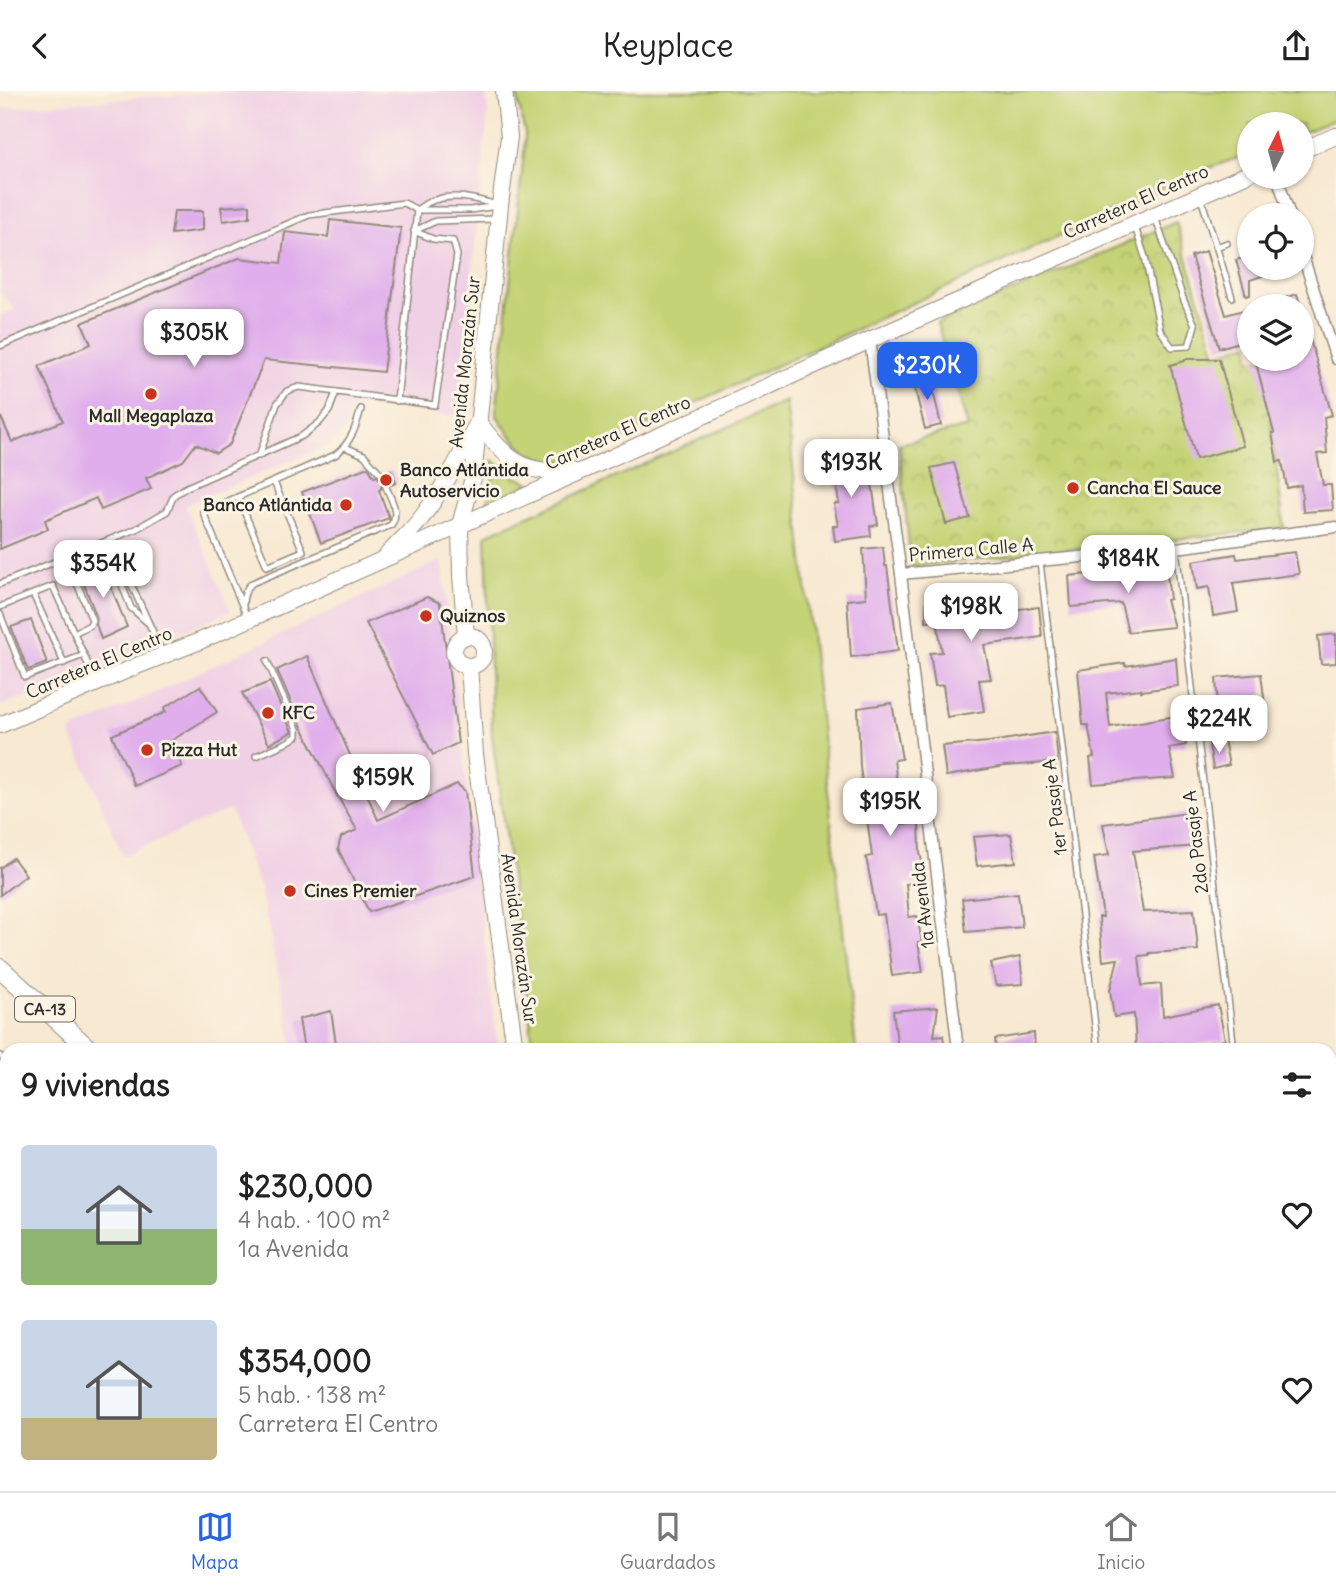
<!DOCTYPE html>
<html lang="es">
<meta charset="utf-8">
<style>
body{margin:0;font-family:Delius,sans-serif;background:#f2f2f2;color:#222;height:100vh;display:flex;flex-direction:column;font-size:26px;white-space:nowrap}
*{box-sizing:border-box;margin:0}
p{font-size:23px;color:#767676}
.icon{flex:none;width:38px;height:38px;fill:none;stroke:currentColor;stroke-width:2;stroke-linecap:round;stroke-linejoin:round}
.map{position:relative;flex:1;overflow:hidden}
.sheet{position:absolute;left:0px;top:952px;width:1337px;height:448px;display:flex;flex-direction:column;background:#fff;border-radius:21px 21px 0 0;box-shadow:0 2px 5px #0004}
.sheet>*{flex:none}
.needle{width:46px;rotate:6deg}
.controls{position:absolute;left:1237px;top:21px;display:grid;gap:14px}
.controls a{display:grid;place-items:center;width:77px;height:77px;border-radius:50%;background:#fff;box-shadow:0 2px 5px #0004;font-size:35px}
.price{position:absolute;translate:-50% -60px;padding:0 16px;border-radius:14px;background:#fff;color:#222;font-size:23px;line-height:46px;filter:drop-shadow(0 2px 4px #0008)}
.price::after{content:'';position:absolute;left:50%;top:42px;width:21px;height:16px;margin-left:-10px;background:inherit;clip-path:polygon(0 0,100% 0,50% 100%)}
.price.on{background:#2563eb;color:#fff}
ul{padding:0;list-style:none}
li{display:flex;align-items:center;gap:21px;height:175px;padding:0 21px}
li span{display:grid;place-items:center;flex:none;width:196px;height:140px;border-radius:7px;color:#555}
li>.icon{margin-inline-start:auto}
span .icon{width:84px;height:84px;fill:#fffc;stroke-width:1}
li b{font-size:30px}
h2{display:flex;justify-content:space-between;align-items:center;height:84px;padding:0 21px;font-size:30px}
header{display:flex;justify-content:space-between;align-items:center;height:91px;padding:0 21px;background:#fff;font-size:32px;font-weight:600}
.dock{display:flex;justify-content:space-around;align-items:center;height:98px;border-top:2px solid #e0e0e0;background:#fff;font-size:19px;color:#767676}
.dock a{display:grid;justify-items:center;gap:4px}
.dock .on{color:#2563eb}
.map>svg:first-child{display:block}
</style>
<header><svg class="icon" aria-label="back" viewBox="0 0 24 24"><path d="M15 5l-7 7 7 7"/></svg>Keyplace<svg class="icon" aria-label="share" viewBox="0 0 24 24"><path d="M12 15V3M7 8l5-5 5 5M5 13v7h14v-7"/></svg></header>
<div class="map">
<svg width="1336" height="1400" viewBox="0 0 1336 1400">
<defs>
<pattern id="park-crowns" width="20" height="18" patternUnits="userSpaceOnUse" patternTransform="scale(1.75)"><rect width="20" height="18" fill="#c4d375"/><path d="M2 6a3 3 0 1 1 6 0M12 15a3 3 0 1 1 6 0" fill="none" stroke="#a9b565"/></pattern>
<pattern id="garden-dots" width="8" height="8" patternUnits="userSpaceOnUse" patternTransform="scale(1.75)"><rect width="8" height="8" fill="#c4d375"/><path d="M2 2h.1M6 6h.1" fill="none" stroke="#a9b565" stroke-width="1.8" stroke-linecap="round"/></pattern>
</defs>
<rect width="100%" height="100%" fill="#fcf5e5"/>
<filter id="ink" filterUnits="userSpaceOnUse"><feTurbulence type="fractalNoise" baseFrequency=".0143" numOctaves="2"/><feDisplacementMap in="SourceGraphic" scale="14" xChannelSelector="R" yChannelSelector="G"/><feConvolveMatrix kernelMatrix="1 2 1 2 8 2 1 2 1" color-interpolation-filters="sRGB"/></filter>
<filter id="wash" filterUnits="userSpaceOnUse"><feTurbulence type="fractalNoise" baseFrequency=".00686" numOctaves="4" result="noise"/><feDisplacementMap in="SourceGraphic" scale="28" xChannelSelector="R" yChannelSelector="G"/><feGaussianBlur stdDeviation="1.57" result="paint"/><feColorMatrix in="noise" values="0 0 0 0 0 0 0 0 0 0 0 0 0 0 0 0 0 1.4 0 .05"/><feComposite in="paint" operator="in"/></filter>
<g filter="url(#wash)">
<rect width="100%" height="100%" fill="#f8e9d2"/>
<!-- built -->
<g fill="#f0d0e5">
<polygon points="227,0 485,0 488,21 458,326 354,313 344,342 331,353 185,414 231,520 39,601 0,615 0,225 15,218 0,202 0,17"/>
<polygon points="442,469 477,792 498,959 294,959 260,798 230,718 123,765 70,641"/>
</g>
<!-- grass -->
<g fill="#c4d375" stroke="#787f50" stroke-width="2">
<path d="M516,0H1336V28L1302,42V33H1250L1249,63L1200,80L578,366C573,367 567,370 562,370C530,372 511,348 496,323L524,62L525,42Z"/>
<polygon points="786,310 856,959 534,959 492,644 486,444"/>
<polygon points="625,1393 859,1393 858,1400 633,1400"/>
</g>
<!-- park -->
<polygon fill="url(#park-crowns)" stroke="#787f50" stroke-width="2" points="1176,131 1216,263 1249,252 1250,268 1263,268 1284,437 911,475 899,353 968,336 937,232"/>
<!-- garden -->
<polygon fill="url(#garden-dots)" stroke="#787f50" stroke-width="2" points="493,369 514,385 531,392 485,414 492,399"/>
<g id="blocks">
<!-- building -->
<g fill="#e0aeec">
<polygon points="250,114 250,126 223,130 221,116"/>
<polygon points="174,120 203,120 203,139 171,143"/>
<polygon points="330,129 401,137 383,281 264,269 230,353 216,362 196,353 183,370 146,387 151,398 101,419 96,407 45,429 48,438 0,458 0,324 12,351 63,330 39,275 91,253 82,232 239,167 281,172 285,141 328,146"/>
<polygon points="1206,160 1226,224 1250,217 1250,248 1219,257 1191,165"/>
<polygon points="1250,165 1250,177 1280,177 1280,179 1250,189 1250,204 1246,205 1236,169"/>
<polygon points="1297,203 1301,215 1266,215 1266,213"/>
<polygon points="1302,231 1305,231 1332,324 1324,326 1327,362 1317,363 1323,394 1331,394 1333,419 1303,421 1301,394 1287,397 1282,370 1277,371 1272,342 1274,342 1255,268 1302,268"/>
<polygon points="1185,268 1219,268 1243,355 1196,368 1170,274 1185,270"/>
<polygon points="929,282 941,334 925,338 914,294 920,284"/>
<polygon points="841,362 842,367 853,365 856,388 871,386 878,434 870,435 871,445 835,450 833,435 838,435 834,413 839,412 835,387 826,389 823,369 828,368 828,364"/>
<polygon points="954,372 970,427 946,433 931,377"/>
<polygon points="368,376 374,386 376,385 380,388 384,387 386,381 391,379 396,392 391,394 388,391 385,391 381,394 381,398 379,399 389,427 321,452 302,401"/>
<polygon points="883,456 885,475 887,475 898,560 851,566 847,509 866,507 863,458"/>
<polygon points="1295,461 1299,483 1233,492 1238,521 1213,525 1209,496 1197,498 1193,470 1236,463 1237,468"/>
<polygon points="100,469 127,536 101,548 96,533 97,527 79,480 87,477 85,474"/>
<polygon points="1166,475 1170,508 1166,509 1174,536 1128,541 1121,512 1071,516 1069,485"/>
<polygon points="974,496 978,522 1039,516 1042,546 984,554 991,588 979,589 984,620 947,626 943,594 935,595 930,562 942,561 937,529 926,530 927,498"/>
<polygon points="427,506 440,512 458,652 433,664 366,532"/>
<polygon points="31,529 47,572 28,579 11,536"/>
<polygon points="1336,543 1336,572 1321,573 1318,545"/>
<polygon points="307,565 378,729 457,693 465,700 475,785 369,821 338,758 341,746 357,739 334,699 302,636 277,579"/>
<polygon points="1176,567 1178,595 1141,600 1141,598 1106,602 1110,636 1182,624 1186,654 1169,657 1175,687 1093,693 1090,667 1094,666 1088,634 1083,634 1078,579 1125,572 1125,575"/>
<polygon points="1261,583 1265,614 1218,618 1216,587"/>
<polygon points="270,591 292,641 269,653 242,602"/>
<polygon points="200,595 217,621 171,650 182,675 135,695 112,644 166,621 164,617"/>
<polygon points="892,612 902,668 894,669 898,699 891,699 896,733 919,732 920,762 927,791 906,793 909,826 917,825 922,851 918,851 923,881 892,885 884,823 876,824 872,797 866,766 872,765 860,676 858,617"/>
<polygon points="1055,641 1058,671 1005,675 946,685 942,655 989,651"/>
<polygon points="1224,649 1229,674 1213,678 1209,653"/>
<polygon points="1195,721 1199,755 1133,760 1143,821 1194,819 1198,859 1149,862 1149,864 1139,865 1142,895 1161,893 1163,925 1218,914 1225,949 1174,957 1173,952 1136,956 1134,923 1114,926 1110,899 1118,868 1103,870 1099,826 1103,826 1094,766 1109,764 1103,733"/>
<polygon points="1011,743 1016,771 977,775 973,746"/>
<polygon points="13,767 26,784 0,804 0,777"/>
<polygon points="1018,802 1022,836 966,841 962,808"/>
<polygon points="1020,866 1023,893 996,895 991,872"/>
<polygon points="938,916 934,945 943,944 945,959 898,959 893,920"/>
<polygon points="331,920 337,959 304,959 299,928"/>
<polygon points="1034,942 1035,959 996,959 995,948"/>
</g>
</g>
</g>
<g filter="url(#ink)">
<use href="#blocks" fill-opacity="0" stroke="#928a7e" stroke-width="2"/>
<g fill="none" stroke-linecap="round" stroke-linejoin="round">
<defs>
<g id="lane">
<polyline points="1201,107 1232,206"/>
<polyline points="1135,136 1145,166 1160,239 1172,256 1189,255 1195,234 1184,210 1155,126"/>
<polyline points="1216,156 1227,152"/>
<polyline points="0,255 309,124 404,112 417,119 470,119 497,115"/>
<path d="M397,310L417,119C440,99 470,106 497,114"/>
<polyline points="345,356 364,364 381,383"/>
<polyline points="259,365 277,313 287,300 299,296 435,314 457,164 453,150 433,148 414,140 436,130 495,128"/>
<polyline points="238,406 267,475 303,460 274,391"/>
<polyline points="111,449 162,561"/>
<polyline points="1176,457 1234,959"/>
<polyline points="1040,471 1098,959"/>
<polyline points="0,493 136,438 167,420 174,404 187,396 302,345 319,332 329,320 336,301"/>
<polyline points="33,503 64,572"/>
<path d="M243,514C243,505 245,498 252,492L391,434C400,422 391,408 386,396"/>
<polyline points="0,516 53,495 95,589"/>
<polyline points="0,523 25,586 84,564"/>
<path d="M247,526L203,421L335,364C351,352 356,336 361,318"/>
<polyline points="74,542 90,534 92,529 72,480 75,473 102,462 109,465 113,471 131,517 148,532"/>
<polyline points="256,665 286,652 297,645 297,638 267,570"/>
<polyline points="0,965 7,971"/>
<polyline points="0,1014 7,1021"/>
<polyline points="391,1393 392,1400"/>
<polyline points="420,1393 425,1400"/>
<polyline points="461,1393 467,1400"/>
</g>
<g id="street">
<polyline points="1277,86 1290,124"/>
<polyline points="1302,162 1336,268"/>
<polyline points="870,249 901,483 958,959"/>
<polyline points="901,483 1176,457 1336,436"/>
<polyline points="1330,999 1336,998"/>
<polyline points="1330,1144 1336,1143"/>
<polyline points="1012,1393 1013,1400"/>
<polyline points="1143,1393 1144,1400"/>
<polyline points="1263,1393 1264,1400"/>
</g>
<g id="secondary">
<polyline points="1302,59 1336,45"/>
<path d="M388,463C399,451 412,440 422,426C444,397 461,364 478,331C506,367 523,386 572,379"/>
<polyline points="466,545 461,484 460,434 473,387 500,114 509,46 504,0"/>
<circle cx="469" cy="560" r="15"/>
<polyline points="469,575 475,663 515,959"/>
<polyline points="0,634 139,574 200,550 591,376 870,249 1250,82"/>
</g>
<g id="primary">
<polyline points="0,877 90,959"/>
<polyline points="561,1393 568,1400"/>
</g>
</defs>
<!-- lane casing -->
<use href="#lane" stroke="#928a7e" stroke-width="8"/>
<!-- street casing -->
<use href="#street" stroke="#928a7e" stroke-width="13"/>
<!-- secondary casing -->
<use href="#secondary" stroke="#928a7e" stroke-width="18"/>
<!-- primary casing -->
<use href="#primary" stroke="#928a7e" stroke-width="20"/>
<!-- lane -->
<use href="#lane" stroke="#fff" stroke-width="5"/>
<!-- street -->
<use href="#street" stroke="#fff" stroke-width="10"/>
<!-- secondary -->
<use href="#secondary" stroke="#fff" stroke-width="16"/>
<!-- primary -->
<use href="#primary" stroke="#fff" stroke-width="18"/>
</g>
</g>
<!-- markers -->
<g fill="#c8321e" stroke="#fcf5e5" stroke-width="2.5">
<circle cx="151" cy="303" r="7"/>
<circle cx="386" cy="389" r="7"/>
<circle cx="1073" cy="397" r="7"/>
<circle cx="346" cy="414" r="7"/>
<circle cx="426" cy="525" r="7"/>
<circle cx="268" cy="622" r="7"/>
<circle cx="147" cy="659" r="7"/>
<circle cx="290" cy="800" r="7"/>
</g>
<g text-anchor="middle" stroke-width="6" stroke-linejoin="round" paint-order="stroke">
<!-- shield labels -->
<rect fill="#fcf5e5" stroke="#6a6863" stroke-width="2" x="15" y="905.5" width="60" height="25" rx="5"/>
<g font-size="16" font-weight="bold" fill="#2b2b2b">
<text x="45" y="924">CA-13</text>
</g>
<!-- street labels -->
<g font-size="18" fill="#2b2b2b" stroke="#fcf5e5">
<text transform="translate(1136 111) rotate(-24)" y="6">Carretera El Centro</text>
<text transform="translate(465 271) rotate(-84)" y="6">Avenida Morazán Sur</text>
<text transform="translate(618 342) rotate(-24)" y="6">Carretera El Centro</text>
<text transform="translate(971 459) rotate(-5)" y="6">Primera Calle A</text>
<text transform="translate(99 572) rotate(-23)" y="6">Carretera El Centro</text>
<text transform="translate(1055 716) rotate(-97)" y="6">1er Pasaje A</text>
<text transform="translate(1196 751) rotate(-97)" y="6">2do Pasaje A</text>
<text transform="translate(923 814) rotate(-97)" y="6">1a Avenida</text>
<text transform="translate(519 848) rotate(82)" y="6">Avenida Morazán Sur</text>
</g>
<!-- poi labels -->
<g font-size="18" font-weight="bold" fill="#2b2b2b" stroke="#fcf5e5" text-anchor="start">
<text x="151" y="331" text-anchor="middle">Mall Megaplaza</text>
<text x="400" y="385">Banco Atlántida<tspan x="400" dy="21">Autoservicio</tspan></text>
<text x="1087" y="403">Cancha El Sauce</text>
<text x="332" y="420" text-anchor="end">Banco Atlántida</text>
<text x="440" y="531">Quiznos</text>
<text x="282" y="628">KFC</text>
<text x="161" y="665">Pizza Hut</text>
<text x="304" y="806">Cines Premier</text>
</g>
</g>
</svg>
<div class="controls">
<a><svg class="needle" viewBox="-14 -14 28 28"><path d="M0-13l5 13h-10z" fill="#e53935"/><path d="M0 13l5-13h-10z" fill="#767676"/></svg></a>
<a><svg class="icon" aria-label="locate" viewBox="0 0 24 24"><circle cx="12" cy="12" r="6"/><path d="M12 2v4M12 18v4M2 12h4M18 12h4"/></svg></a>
<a><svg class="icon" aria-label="layers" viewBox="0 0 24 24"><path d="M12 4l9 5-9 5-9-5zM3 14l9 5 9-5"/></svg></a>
</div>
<b class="price" style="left:194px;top:278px">$305K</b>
<b class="price on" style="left:927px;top:311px">$230K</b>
<b class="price" style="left:851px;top:408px">$193K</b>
<b class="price" style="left:1128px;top:504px">$184K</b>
<b class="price" style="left:103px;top:509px">$354K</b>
<b class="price" style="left:971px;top:552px">$198K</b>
<b class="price" style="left:1219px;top:664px">$224K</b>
<b class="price" style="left:383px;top:723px">$159K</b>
<b class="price" style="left:890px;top:747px">$195K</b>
<section class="sheet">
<h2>9 viviendas<svg class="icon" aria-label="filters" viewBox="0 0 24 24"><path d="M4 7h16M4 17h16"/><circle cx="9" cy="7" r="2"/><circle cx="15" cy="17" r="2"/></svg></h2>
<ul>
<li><span style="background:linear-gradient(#c9d6e8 60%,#8fb573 0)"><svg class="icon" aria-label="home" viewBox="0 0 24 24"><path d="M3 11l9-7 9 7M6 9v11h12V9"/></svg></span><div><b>$230,000</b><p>4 hab. · 100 m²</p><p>1a Avenida</p></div><svg class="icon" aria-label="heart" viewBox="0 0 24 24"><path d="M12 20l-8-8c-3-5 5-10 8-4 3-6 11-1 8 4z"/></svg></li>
<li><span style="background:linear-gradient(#c9d6e8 70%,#c2b280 0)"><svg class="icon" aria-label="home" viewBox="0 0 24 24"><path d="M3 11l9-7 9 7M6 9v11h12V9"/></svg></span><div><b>$354,000</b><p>5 hab. · 138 m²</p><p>Carretera El Centro</p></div><svg class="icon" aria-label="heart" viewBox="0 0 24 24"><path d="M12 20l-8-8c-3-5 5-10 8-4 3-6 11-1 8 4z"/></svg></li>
</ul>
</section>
</div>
<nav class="dock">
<a class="on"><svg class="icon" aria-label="map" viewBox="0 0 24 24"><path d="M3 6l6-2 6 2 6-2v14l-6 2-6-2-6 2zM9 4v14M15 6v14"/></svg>Mapa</a>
<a><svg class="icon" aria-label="saved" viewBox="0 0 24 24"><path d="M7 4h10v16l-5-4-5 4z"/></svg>Guardados</a>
<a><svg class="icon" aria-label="home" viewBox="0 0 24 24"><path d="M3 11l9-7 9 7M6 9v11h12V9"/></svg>Inicio</a>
</nav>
